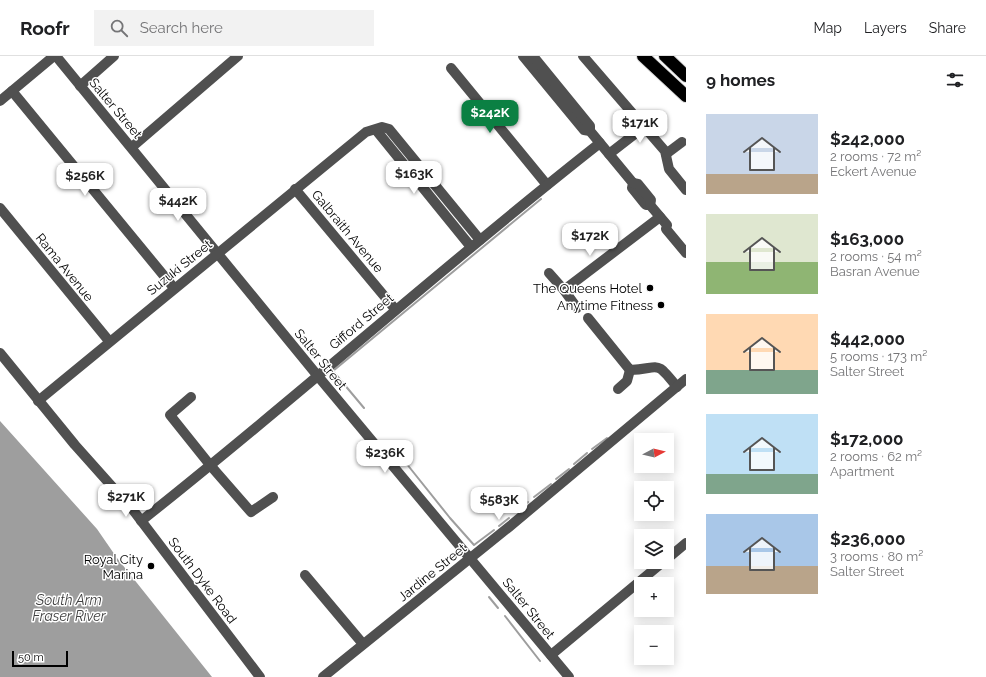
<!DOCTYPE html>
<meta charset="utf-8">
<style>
body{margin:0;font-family:Raleway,sans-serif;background:#f2f2f2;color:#202124;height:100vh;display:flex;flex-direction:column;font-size:15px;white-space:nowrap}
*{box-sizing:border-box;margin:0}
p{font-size:13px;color:#757577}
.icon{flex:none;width:22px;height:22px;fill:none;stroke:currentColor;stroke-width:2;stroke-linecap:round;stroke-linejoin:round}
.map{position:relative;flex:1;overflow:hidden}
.side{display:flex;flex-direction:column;background:#fff;width:300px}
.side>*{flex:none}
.needle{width:26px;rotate:83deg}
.fabs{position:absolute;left:634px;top:377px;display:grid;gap:8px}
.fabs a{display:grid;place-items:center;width:40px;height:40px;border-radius:0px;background:#fff;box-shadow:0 2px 10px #0003;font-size:20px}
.scale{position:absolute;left:12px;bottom:10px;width:56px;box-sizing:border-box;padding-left:4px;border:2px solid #000;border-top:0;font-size:11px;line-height:14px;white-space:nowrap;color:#000;-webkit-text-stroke:3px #fff;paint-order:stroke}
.price{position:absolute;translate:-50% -34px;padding:0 9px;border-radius:8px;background:#fff;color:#222;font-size:13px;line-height:26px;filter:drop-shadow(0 1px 2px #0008)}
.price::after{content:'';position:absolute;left:50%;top:24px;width:12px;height:9px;margin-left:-6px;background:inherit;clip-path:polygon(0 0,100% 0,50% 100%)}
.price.active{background:#0b8043;color:#fff}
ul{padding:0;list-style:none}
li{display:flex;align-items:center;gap:12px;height:100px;padding:0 20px}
li span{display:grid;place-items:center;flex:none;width:112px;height:80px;border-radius:0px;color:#555}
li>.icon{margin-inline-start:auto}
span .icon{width:48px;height:48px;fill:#fffc;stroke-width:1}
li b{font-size:17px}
h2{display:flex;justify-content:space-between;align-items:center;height:48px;padding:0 20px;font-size:17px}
header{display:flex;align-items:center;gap:24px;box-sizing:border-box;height:56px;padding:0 20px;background:#fff;border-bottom:1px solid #e0e0e0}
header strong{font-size:19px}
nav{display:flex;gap:22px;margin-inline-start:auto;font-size:14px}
.search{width:280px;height:36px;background:#f2f2f2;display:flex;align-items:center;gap:10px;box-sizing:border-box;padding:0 14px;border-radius:0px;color:#757577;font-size:15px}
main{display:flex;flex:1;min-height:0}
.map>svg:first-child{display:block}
</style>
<header>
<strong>Roofr</strong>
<div class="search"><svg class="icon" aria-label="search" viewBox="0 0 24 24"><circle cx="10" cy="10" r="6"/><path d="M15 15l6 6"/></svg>Search here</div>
<nav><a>Map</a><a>Layers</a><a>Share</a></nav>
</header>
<main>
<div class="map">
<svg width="686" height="621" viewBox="0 0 686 621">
<rect width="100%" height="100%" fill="#fff"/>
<!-- water -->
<polygon fill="#9e9e9e" points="0,365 97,473 117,502 212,621 0,621"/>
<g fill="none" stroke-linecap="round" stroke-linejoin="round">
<!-- stream -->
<g stroke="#9e9e9e" stroke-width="2">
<polyline points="364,352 333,315 541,143"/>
<polyline points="592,393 607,382"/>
<polyline points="406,407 450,462 474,489 494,474"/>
<polyline points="574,408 587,397"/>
<polyline points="556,423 569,413"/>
<polyline points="534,441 551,428"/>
<polyline points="517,454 528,446"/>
<polyline points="499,470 509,462"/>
<polyline points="489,541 498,552"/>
<polyline points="505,560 540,605"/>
</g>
<defs>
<g id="highway">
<polyline points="643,0 686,40"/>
<polyline points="665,0 686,20"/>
</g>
</defs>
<!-- highway casing -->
<use href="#highway" stroke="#dbdbdb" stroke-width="14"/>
<!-- minor -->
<g stroke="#505050" stroke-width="10">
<polyline points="56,0 317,319 569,621"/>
<polyline points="523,0 584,74 590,75 633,127 632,132 644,147 646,149 650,149 667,169 666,173 686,197"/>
<polyline points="533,0 590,70 590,75"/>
<polyline points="583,0 665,95 669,113 686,134"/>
<polyline points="451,12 547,129"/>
<polyline points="80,30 114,0"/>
<polyline points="12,35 174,232"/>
<polyline points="0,45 54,0"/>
<polyline points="376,74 471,191"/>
<polyline points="132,91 238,0"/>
<polyline points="609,98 658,60"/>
<polyline points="666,98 682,86"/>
<polyline points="633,127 638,128 651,144 650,149"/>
<polyline points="295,133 395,253"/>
<polyline points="0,152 109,285"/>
<polyline points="549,217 564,234"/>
<polyline points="577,252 564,234 660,161"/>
<path d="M588,262L630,314C661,313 654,302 677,331"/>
<polyline points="0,297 75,389 133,454 260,621"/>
<polyline points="618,333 627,325 630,314"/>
<polyline points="191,341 170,359 210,409 251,456 273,441"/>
<polyline points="38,345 366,76 382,71 389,73 480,184"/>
<path d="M141,465C297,342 444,209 600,87"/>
<polyline points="667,503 686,487"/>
<polyline points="305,519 363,588"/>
<polyline points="551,599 663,506"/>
<polyline points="323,621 509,471 686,323"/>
</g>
<!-- highway -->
<use href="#highway" stroke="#000" stroke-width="12"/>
</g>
<!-- markers -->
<g fill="#000" stroke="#fff" stroke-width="1.5">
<circle cx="650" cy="232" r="4"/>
<circle cx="661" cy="249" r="4"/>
<circle cx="151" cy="510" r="4"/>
</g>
<g text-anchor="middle" stroke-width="3" stroke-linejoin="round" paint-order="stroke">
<!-- street labels -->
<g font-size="13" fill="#000" stroke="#fff">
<text transform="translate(116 52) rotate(50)" y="5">Salter Street</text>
<text transform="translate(348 175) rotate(50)" y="5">Galbraith Avenue</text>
<text transform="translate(65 211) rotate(51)" y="5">Rama Avenue</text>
<text transform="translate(179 211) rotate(-39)" y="5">Suzuki Street</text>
<text transform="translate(361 265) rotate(-40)" y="5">Gifford Street</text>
<text transform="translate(321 303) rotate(51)" y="5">Salter Street</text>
<text transform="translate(432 516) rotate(-39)" y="5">Jardine Street</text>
<text transform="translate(203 524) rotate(53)" y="5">South Dyke Road</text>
<text transform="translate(529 552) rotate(51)" y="5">Salter Street</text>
</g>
<!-- poi labels -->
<g font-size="13" fill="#000" stroke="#fff" text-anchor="end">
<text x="642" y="237">The Queens Hotel</text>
<text x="653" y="254">Anytime Fitness</text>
<text x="143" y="508">Royal City<tspan x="143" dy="15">Marina</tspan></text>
</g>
<!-- water labels -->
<g font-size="14" font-style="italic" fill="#3f3f3f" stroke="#fff">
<text x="69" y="549">South Arm<tspan x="69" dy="16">Fraser River</tspan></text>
</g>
</g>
</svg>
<div class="fabs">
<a><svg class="needle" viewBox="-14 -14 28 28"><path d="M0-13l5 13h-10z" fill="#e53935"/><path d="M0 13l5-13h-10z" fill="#757577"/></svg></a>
<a><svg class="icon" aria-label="locate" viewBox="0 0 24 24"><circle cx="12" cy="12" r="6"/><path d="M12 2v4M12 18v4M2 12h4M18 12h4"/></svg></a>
<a><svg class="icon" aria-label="layers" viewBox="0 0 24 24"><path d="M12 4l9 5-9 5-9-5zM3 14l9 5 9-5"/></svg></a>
<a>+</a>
<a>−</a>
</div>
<div class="scale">50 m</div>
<b class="price active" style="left:490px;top:78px">$242K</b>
<b class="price" style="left:640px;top:88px">$171K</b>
<b class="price" style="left:414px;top:139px">$163K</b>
<b class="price" style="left:85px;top:141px">$256K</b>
<b class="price" style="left:178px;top:166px">$442K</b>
<b class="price" style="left:590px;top:201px">$172K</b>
<b class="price" style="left:385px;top:418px">$236K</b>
<b class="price" style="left:126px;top:462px">$271K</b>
<b class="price" style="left:499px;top:465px">$583K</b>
</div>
<section class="side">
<h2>9 homes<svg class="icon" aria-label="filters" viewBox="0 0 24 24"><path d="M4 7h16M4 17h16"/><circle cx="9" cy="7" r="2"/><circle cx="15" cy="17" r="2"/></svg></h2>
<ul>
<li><span style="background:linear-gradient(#c9d6e8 75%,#b9a48a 0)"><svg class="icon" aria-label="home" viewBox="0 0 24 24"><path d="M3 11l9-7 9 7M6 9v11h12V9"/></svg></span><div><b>$242,000</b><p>2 rooms · 72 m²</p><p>Eckert Avenue</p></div></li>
<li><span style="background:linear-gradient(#dfe7d0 60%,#8fb573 0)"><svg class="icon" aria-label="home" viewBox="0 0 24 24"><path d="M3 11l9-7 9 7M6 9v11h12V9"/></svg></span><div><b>$163,000</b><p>2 rooms · 54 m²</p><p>Basran Avenue</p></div></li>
<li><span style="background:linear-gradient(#ffd9b3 70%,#7fa58c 0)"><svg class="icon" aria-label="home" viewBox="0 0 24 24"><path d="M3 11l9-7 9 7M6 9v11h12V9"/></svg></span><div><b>$442,000</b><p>5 rooms · 173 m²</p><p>Salter Street</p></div></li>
<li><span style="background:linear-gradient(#bfe0f5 75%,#7fa58c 0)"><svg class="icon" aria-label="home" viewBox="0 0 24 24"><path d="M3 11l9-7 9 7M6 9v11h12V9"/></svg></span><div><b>$172,000</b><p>2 rooms · 62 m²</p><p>Apartment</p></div></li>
<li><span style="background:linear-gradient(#a9c7e8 65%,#b9a48a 0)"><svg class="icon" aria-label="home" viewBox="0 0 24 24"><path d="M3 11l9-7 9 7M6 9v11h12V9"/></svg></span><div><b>$236,000</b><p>3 rooms · 80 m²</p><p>Salter Street</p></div></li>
</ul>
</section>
</main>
